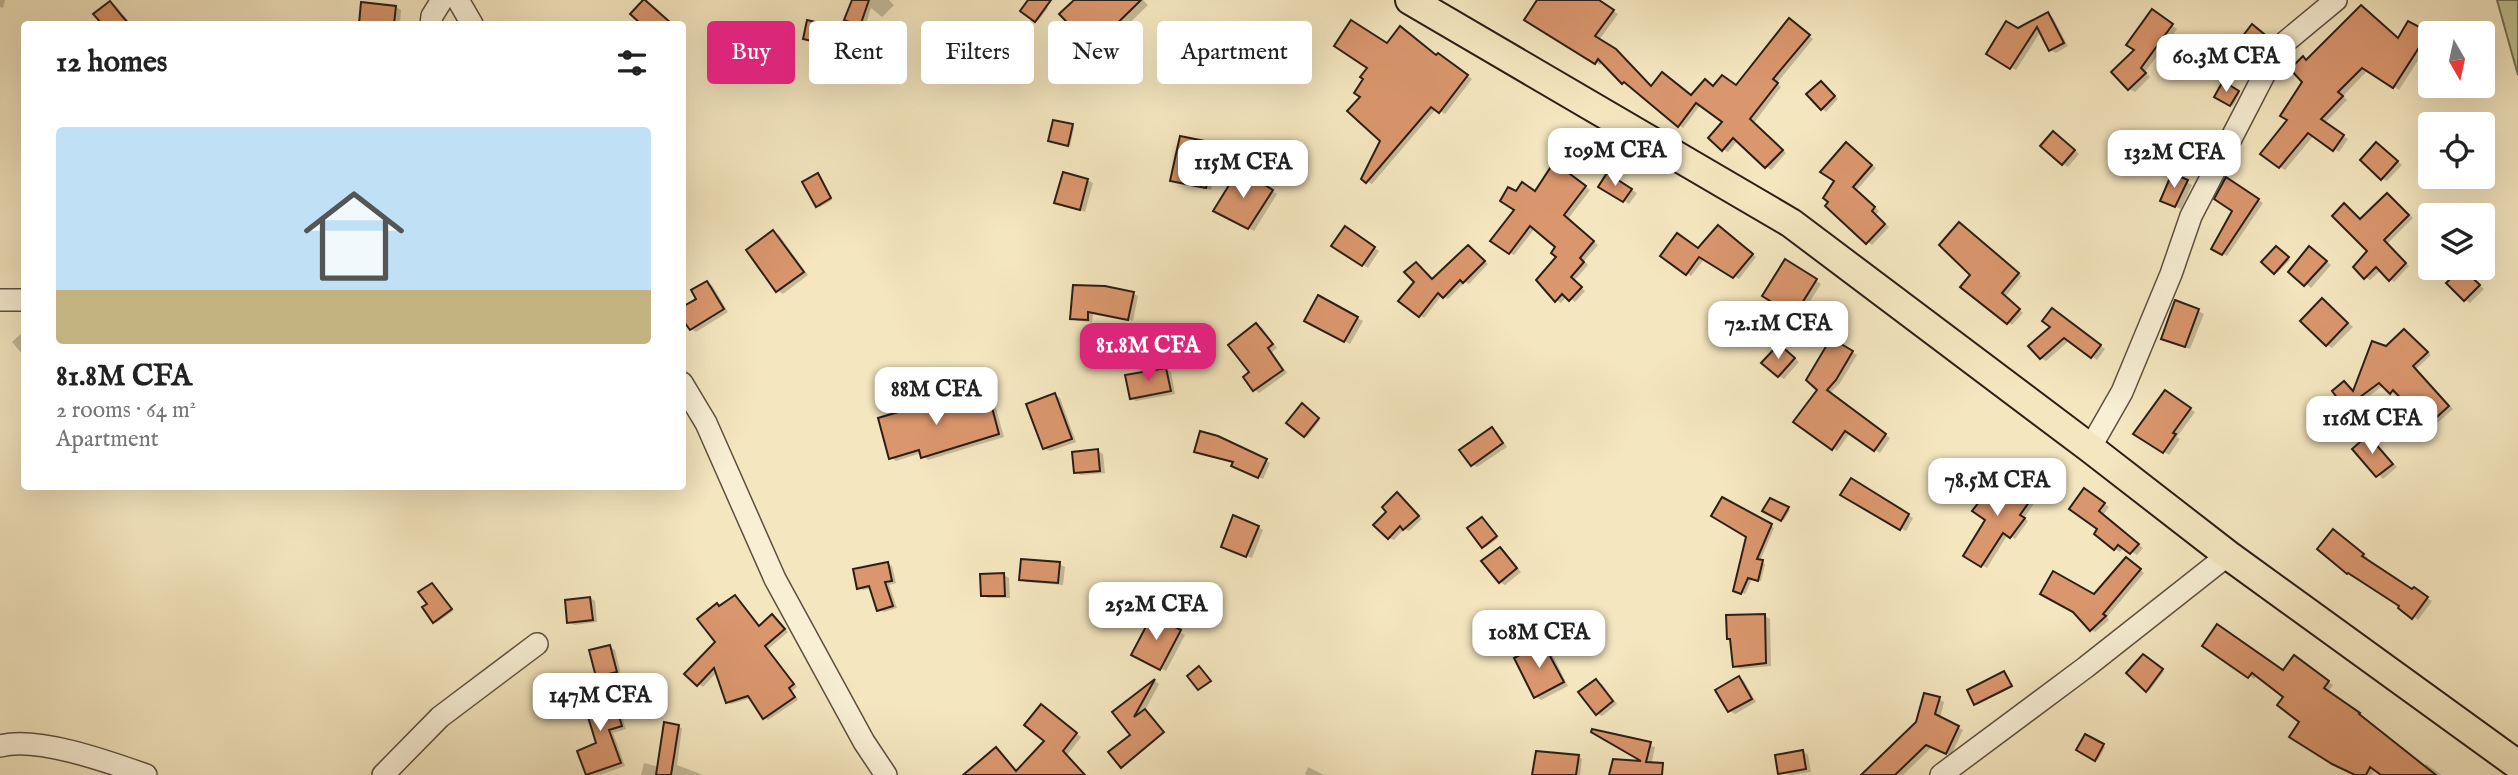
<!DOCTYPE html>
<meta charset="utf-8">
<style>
body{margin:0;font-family:"IM FELL English",serif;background:#f2f2f2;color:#222;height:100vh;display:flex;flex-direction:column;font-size:26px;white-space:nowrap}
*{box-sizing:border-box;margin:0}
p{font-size:23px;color:#767676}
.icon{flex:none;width:38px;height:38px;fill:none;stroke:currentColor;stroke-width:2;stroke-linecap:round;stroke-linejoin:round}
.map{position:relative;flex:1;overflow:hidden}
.drawer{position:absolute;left:21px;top:21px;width:665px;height:469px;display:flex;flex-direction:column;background:#fff;border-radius:7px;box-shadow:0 7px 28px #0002}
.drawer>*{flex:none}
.top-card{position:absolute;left:707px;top:21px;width:665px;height:63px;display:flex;gap:14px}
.needle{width:46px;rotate:171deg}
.fabs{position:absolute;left:2418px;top:21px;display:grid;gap:14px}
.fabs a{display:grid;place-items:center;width:77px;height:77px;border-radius:7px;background:#fff;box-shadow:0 7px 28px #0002;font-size:35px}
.price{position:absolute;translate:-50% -60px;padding:0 16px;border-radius:14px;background:#fff;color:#222;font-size:23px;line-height:46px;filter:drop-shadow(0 2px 4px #0008)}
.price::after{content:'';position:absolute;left:50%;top:42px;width:21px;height:16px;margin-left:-10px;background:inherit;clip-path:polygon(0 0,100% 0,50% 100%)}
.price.on{background:#db2777;color:#fff}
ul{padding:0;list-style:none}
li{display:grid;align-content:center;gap:14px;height:371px;padding:0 35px}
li+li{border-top:2px solid #e0e0e0}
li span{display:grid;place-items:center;height:217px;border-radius:7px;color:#555}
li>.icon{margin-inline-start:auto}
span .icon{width:126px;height:126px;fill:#fffc;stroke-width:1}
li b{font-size:30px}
h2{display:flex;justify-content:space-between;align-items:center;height:84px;padding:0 35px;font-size:30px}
.chip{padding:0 24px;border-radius:7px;background:#fff;box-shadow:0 7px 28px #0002;font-size:24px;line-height:63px}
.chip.on{background:#db2777;color:#fff}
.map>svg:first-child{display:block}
</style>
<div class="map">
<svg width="2518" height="775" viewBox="0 0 2518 775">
<rect width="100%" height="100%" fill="#f4e6bf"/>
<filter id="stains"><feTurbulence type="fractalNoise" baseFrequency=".00286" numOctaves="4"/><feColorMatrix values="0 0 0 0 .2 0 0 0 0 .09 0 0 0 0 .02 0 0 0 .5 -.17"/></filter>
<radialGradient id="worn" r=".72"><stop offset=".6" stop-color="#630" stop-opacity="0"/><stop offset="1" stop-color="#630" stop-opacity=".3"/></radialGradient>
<!-- green -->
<polygon fill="#bec490" stroke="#757153" stroke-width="2" points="2497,0 2518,0 2518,75"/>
<!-- shadow -->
<g fill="#0003">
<polygon points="0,0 5,0 3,8 0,7"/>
<polygon points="854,0 889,0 894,5 882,17 871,8 865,27 851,22"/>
<polygon points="1030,0 1037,0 1048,8 1038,21 1022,10"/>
<polygon points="1077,0 1143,0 1148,5 1101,51 1093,46"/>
<polygon points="1539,0 1597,0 1618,14 1599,40 1621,54 1652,87 1692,96 1714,88 1737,87 1794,23 1813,39 1777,83 1781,87 1754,123 1786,153 1771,170 1738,140 1728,152 1723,149 1724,122 1701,104 1683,128 1679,125 1624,82 1603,61 1600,65 1527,19"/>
<polygon points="110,3 116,6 131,24 104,24 96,14"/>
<polygon points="363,4 396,7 401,10 400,24 361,24"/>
<polygon points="2048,14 2053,18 2068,46 2056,53 2051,50 2041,31 2016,70 1988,53 2018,30"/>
<polygon points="2158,15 2177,29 2145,72 2150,77 2135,92 2129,89 2136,50"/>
<polygon points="2409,23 2431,35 2431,40 2399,90 2368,70 2343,96 2347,100 2325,123 2348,139 2339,152 2314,135 2285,170 2280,167 2290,120 2304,81 2307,61 2400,40"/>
<polygon points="2253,26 2270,40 2261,51 2244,37"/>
<polygon points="842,29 847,32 843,49 805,38"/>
<polygon points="1387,45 1443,58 1472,79 1445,114 1436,109 1372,184 1363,179 1382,140 1362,97"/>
<polygon points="1821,83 1838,99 1826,112 1822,109"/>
<polygon points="2223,84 2240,93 2233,106 2216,97"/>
<polygon points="1072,126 1074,127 1070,146 1052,142"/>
<polygon points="2059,137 2079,154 2068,167 2063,164"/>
<polygon points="1181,138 1220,148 1211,190 1172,180"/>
<polygon points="1851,147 1876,168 1857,190 1879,211 1875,215 1889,227 1872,245 1827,206"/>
<polygon points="2382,147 2402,165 2387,181 2382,178"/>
<polygon points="1559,167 1590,190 1568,219 1598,245 1584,261 1588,265 1574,281 1585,291 1575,302 1567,296 1561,303 1556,300 1558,247 1535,228 1514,255 1510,253 1517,194 1535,193"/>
<polygon points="1240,172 1277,194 1254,231 1215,210"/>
<polygon points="1608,175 1637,193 1629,204 1601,186"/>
<polygon points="2173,176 2192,185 2181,209 2167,203"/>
<polygon points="820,177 832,200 820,207 818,206"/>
<polygon points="1087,180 1093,183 1085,212 1057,202"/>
<polygon points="2226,180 2263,203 2227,256 2213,248 2235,210"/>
<polygon points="2391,197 2413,218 2387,244 2409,266 2394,282 2381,270 2370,280 2365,277 2370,250 2349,208 2361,220"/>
<polygon points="1964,227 2022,276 2005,297 2023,313 2012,325 2008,322 1973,275"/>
<polygon points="1723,230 1756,257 1739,279 1705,258 1691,276 1687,273 1698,250"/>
<polygon points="1350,231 1379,251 1368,268 1333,246"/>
<polygon points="774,232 779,235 808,275 783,294 777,290"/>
<polygon points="2278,249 2290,260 2277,273 2275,272"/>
<polygon points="1473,250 1488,264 1469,284 1465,282 1448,299 1442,295 1424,318 1420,315 1416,264 1434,280"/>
<polygon points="2315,252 2331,265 2311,288 2290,271"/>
<polygon points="1786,262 1821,284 1800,317 1765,295"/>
<polygon points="2462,270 2484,289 2470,303 2465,300"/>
<polygon points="707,283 712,285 728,312 696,332 691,329 699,300"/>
<polygon points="1133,294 1138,296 1133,321 1093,314 1092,322 1077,321 1072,318"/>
<polygon points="1319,297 1363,321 1350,344 1307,320"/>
<polygon points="2322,300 2353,327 2332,348 2327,345"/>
<polygon points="2198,311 2204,314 2190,349 2168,341"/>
<polygon points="2057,313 2105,349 2097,360 2070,340 2046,361 2041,358"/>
<polygon points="1257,325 1262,328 1277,348 1272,352 1287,373 1259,393 1254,389 1252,372"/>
<polygon points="24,331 24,356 12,342"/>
<polygon points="2405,331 2431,355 2416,369 2453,409 2432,428 2398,392 2395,395 2384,385 2351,410 2347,407 2344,383 2354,392 2387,348"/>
<polygon points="1831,340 1857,355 1840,383 1830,393 1890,438 1880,453 1850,433 1837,451 1833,448 1819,390"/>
<polygon points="1784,349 1799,362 1784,379 1779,376"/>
<polygon points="1166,369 1171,372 1175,394 1136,401 1131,398"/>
<polygon points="1055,395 1060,398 1076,442 1050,451 1044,448"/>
<polygon points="2171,395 2195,412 2177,437 2180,439 2169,455 2136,433"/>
<polygon points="939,396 945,399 948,413 990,402 995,405 1004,437 928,460 921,453 896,461 890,457 917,409"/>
<polygon points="1304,407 1320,420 1307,437 1288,422"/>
<polygon points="1492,429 1497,432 1507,447 1477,467 1472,464"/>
<polygon points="2368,437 2397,467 2383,479 2354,449"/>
<polygon points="1217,438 1270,463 1263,479 1234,465 1235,463 1196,451"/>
<polygon points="1098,451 1103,454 1105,473 1081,475 1075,472"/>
<polygon points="2005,480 2035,502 2024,518 2028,521 2015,539 2008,534 1987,568 1965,555 1987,520"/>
<polygon points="1852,481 1913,518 1906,531 1843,494"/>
<polygon points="2090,493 2109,507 2103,515 2143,548 2137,555 2124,547 2120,552 2115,549 2100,529"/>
<polygon points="1397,495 1422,519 1409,531 1404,529 1394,540 1389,538 1389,512"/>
<polygon points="1722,499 1774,528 1760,561 1765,564 1761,581 1752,579 1745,594 1739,592 1748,537"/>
<polygon points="1770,500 1790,510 1784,520 1765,511"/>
<polygon points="1484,520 1498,538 1486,547 1484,546"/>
<polygon points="1258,527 1263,530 1252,558 1228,549"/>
<polygon points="2339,534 2368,558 2366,560 2432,601 2418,620 2402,606"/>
<polygon points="1500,549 1505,552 1521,572 1505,585 1500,582"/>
<polygon points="2131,562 2144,573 2107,617 2109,620 2095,632 2091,630 2095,597"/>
<polygon points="887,564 892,566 896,583 889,585 897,608 884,612 879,610 872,588 863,590 859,587"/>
<polygon points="1059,564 1065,567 1063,585 1026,582 1021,579"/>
<polygon points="1004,575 1009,578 1010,598 988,598 982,595"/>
<polygon points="432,585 453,611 436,623 429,605"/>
<polygon points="735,597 761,627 772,616 788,632 768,649 797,687 792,691 798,700 768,720 764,717 751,698 731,704 727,702 717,672 703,687 687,674 717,642 721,607"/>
<polygon points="590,598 595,601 597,622 574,625 569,622"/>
<polygon points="1765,616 1770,619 1771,666 1740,669 1735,666 1732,640 1728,638"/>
<polygon points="1153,617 1185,635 1166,671 1133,654"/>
<polygon points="1543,645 1549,648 1568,686 1541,700 1535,696"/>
<polygon points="2204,646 2283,672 2299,660 2333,685 2328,692 2364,717 2424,766 2426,764 2442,775 2384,775 2375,769 2372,775 2357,775 2302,721 2286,696 2257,675 2254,679"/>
<polygon points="610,647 615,650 621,675 602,679 597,676"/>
<polygon points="2143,657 2164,671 2149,691 2147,690"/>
<polygon points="2004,673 2013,687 1977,705 1975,703"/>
<polygon points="1739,678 1744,681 1756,702 1735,714 1730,711 1717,690"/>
<polygon points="1155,681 1159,684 1133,733 1114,713"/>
<polygon points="1596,681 1602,684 1617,704 1602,716 1597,713"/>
<polygon points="593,691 599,694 601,700 612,697 617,700 626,729 613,733 625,766 600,775 588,775 579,752 598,744"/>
<polygon points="1939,699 1944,702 1940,718 1963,730 1951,755 1932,747 1903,775 1864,775"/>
<polygon points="1046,709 1081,737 1067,755 1086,775 981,775 996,749 1018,772 1046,741"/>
<polygon points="665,724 682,728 677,765 703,775 641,775 644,763 659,767"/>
<polygon points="1593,731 1655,747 1649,775 1611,775 1649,764"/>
<polygon points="2086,736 2105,747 2098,760 2078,750"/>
<polygon points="1802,751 1808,755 1811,772 1792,775 1780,773"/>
<polygon points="1578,757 1582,759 1580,775 1534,775"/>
<polygon points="1308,767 1324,775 1307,775 1305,774"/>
</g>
<!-- building -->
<g fill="#da966d" stroke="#2c1e16" stroke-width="2">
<polygon points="643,0 645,0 672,24 641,24 630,14"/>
<polygon points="852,0 869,0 860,26 844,20"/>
<polygon points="1028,0 1051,0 1035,22 1020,11"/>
<polygon points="1074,0 1141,0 1092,48 1059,14"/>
<polygon points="1537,0 1599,0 1614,10 1595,36 1616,49 1651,86 1662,72 1691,95 1705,79 1713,86 1722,75 1736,85 1789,18 1810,35 1773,79 1778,83 1750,119 1783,150 1765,168 1733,138 1722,151 1708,138 1722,122 1696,103 1678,127 1624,82 1622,84 1598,59 1595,64 1524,20"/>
<polygon points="110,1 122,16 129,24 102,24 93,14"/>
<polygon points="361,2 396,6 394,24 359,24"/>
<polygon points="2361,5 2398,38 2408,21 2429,32 2393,88 2362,68 2338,92 2343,96 2321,119 2344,135 2333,151 2308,133 2279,168 2260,154 2287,120 2280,116 2302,82 2290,69 2303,56 2306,60"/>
<polygon points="2152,9 2173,24 2141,68 2146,73 2128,90 2111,72 2134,50 2126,45"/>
<polygon points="2048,12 2064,43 2049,51 2037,27 2010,69 1986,54 2006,21 2018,28"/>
<polygon points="807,20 842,28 838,47 803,39"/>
<polygon points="1351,20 1387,43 1400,26 1436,55 1438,53 1468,75 1439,113 1431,107 1366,183 1361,179 1380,141 1347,111 1360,97 1354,93 1363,79 1360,77 1367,68 1334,46"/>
<polygon points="2252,24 2269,38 2259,51 2242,37"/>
<polygon points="1821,81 1835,96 1821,110 1806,94"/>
<polygon points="2223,81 2239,91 2230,106 2214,97"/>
<polygon points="1053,120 1073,124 1068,146 1048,141"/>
<polygon points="2053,131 2075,150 2062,165 2040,146"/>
<polygon points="1180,136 1215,143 1206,188 1170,181"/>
<polygon points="1846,142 1872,165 1853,187 1875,207 1872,211 1885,224 1866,244 1825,206 1828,202 1823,198 1834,181 1820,172"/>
<polygon points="2376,142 2398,161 2381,180 2360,160"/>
<polygon points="1554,162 1586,186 1564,215 1594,241 1580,258 1584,262 1571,277 1582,287 1569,301 1562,294 1555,302 1536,280 1556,257 1551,253 1555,247 1530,226 1509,254 1490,241 1514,210 1500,201 1508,187 1516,191 1522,182 1535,191"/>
<polygon points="1239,169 1273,190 1248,229 1213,211"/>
<polygon points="1063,172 1088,179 1080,210 1054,203"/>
<polygon points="818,173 831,198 816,207 802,182"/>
<polygon points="1607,173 1632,189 1623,202 1598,187"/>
<polygon points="2172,173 2188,180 2175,207 2160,201"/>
<polygon points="2226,177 2259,199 2222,255 2211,249 2232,211 2214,199"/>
<polygon points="2387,193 2409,215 2384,240 2406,263 2389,281 2376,267 2364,279 2353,267 2367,251 2332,216 2344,203 2360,219"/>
<polygon points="1959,222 2019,273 2002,293 2020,309 2007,324 1960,287 1970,275 1939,245"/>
<polygon points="1718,225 1753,254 1733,278 1699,257 1686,275 1660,256 1677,233 1698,248"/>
<polygon points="1345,226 1375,247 1362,266 1331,246"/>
<polygon points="773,230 804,272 776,292 746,250"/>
<polygon points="1468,245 1485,261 1463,283 1460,280 1443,298 1438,293 1419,317 1398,301 1414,282 1404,272 1416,262 1432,279"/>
<polygon points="2276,246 2289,257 2274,274 2261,262"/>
<polygon points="2309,246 2327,261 2304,286 2288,272"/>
<polygon points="1785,259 1817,279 1794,316 1762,296"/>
<polygon points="2462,268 2480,285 2464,301 2446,283"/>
<polygon points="707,281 724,309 690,330 682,319 682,307 696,299 691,290"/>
<polygon points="1073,285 1105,286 1134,292 1128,320 1088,312 1088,320 1070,319"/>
<polygon points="1318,295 1358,317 1344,342 1304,321"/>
<polygon points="2322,298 2348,323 2326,346 2300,321"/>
<polygon points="2175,300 2199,309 2185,347 2161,339"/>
<polygon points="2052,308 2101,345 2091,358 2064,338 2040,359 2028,346 2050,327 2042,321"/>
<polygon points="1256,323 1273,344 1268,348 1283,370 1253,391 1243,377 1249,372 1228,345"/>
<polygon points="2404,329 2428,352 2413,366 2449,406 2427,426 2393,390 2390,394 2379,383 2345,408 2332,391 2344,381 2353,391 2372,341 2386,346"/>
<polygon points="1831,338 1853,351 1836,380 1827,390 1886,434 1874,451 1845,431 1832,450 1793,422 1817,390 1806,380"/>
<polygon points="1779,344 1795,358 1778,377 1761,363"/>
<polygon points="1166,368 1171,391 1130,399 1125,375"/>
<polygon points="2165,390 2191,408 2173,433 2176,434 2163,453 2133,434"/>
<polygon points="1055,393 1072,439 1043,449 1026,404"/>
<polygon points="940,394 944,412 990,400 999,434 921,458 919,450 889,459 878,418 915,407 913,400"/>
<polygon points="1302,403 1319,418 1304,437 1286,423"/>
<polygon points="1492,427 1503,443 1471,466 1459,450"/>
<polygon points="1200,431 1218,436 1267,459 1258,478 1231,466 1233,462 1194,452"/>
<polygon points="2368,435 2393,464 2376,477 2352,449"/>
<polygon points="1098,449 1100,471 1074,473 1072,452"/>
<polygon points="2000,475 2032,498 2020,515 2025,518 2010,538 2003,533 1981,567 1963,556 1985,520 1972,511"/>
<polygon points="1851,478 1909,514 1900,530 1840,495"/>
<polygon points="2084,488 2105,503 2099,511 2139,544 2130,554 2118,545 2114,550 2094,534 2097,529 2069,509"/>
<polygon points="1397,492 1419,516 1403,530 1400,526 1388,539 1373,525 1386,512 1382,507"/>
<polygon points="1722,497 1772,524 1757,559 1763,560 1758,581 1748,578 1741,594 1733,591 1746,537 1711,516"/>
<polygon points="1770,498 1789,507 1781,521 1762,511"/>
<polygon points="1233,515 1259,526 1246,557 1221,547"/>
<polygon points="1482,517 1497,536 1482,548 1467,528"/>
<polygon points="2333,529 2364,554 2362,556 2412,589 2414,587 2428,597 2412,619 2398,608 2399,606 2348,573 2347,574 2317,549"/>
<polygon points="1500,547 1517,568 1499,583 1481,561"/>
<polygon points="2126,557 2141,569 2103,614 2106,616 2090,631 2073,612 2040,594 2053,571 2094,594"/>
<polygon points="1021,559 1060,562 1058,583 1019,580"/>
<polygon points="888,562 892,581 885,582 893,606 877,611 869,586 857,589 853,569"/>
<polygon points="1004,573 1005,596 981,596 980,574"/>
<polygon points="432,583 452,609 433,623 422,607 427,604 418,592"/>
<polygon points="735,595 759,626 772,614 785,629 765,646 794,684 789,688 795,697 763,719 748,696 726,703 714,668 697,686 684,674 715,642 697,619 717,603 719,606"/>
<polygon points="590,597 593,620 567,623 565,600"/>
<polygon points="1765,614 1766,663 1733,667 1730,639 1727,639 1726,615"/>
<polygon points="1152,615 1181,630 1160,670 1131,655"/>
<polygon points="2217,624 2283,670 2294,655 2329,681 2324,688 2360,713 2359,714 2436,775 2381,775 2370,767 2366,775 2355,775 2332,764 2289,737 2299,722 2277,705 2283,697 2252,673 2248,678 2202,646"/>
<polygon points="1543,643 1564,682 1534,698 1514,658"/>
<polygon points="610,645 617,672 596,677 589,650"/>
<polygon points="2143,654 2163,669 2146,692 2126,673"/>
<polygon points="1199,666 1211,681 1198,690 1187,676"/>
<polygon points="2004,671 2012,686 1974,705 1967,690"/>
<polygon points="1739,676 1752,699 1728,712 1715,690"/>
<polygon points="1155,679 1134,717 1145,709 1164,732 1121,768 1108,752 1130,735 1112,712"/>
<polygon points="1596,679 1613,701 1596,715 1578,692"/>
<polygon points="593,689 597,699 612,695 622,726 609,730 621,763 586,775 577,751 596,743 581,694"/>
<polygon points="1924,693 1940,697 1935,714 1959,726 1946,754 1926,745 1895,775 1861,775 1916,722"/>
<polygon points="1041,704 1077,733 1063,751 1085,775 963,775 996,747 1016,771 1044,741 1024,725"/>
<polygon points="664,722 679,725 671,775 656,775"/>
<polygon points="1592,729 1651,742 1646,762 1663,763 1662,775 1609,775 1613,759 1641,761 1591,732"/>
<polygon points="2085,734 2104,744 2095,761 2076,750"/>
<polygon points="1803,750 1806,769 1778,774 1775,755"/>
<polygon points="1536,751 1579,755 1576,775 1532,775"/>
</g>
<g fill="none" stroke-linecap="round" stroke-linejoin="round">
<defs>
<g id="minor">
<polyline points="458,0 472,24"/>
<polyline points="431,24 432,16 442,0"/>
<polyline points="0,300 24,300"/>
<polyline points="682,383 706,423 775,579 864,742 886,775"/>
<polyline points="2090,448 2122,392 2171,274 2191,216 2278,48 2336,0"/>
<path d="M0,746C37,736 109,762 146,775"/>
<polyline points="383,775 440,717 537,644"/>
<polyline points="1941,775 2086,667 2228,555"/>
</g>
<polyline id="major" points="1410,0 1791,223 2090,448 2228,555 2518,765"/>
</defs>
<!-- minor casing -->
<use href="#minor" stroke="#5e5040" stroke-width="24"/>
<!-- major casing -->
<use href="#major" stroke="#2c1e16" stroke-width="32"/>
<!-- minor -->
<use href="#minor" stroke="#f8efd5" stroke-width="21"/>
<!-- major -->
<use href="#major" stroke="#f4e6bf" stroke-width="28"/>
</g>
<rect width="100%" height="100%" filter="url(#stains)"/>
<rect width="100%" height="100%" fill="url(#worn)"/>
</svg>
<div class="fabs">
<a><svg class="needle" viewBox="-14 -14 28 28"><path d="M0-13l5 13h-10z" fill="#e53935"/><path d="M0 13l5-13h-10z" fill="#767676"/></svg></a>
<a><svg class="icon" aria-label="locate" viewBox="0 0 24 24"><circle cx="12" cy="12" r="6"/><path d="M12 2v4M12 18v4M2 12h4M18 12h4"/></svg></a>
<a><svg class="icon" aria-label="layers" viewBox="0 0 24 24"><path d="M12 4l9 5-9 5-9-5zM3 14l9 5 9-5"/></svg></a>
</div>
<b class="price" style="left:2226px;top:94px">60.3M CFA</b>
<b class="price" style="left:1615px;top:188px">109M CFA</b>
<b class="price" style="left:2174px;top:190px">132M CFA</b>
<b class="price" style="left:1243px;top:200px">115M CFA</b>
<b class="price" style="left:1778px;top:361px">72.1M CFA</b>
<b class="price on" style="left:1148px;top:383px">81.8M CFA</b>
<b class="price" style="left:936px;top:427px">88M CFA</b>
<b class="price" style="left:2372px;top:456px">116M CFA</b>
<b class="price" style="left:1997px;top:518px">78.5M CFA</b>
<b class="price" style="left:1156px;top:642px">252M CFA</b>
<b class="price" style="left:1539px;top:670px">108M CFA</b>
<b class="price" style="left:600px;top:733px">147M CFA</b>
<div class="top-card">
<a class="chip on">Buy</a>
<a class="chip">Rent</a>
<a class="chip">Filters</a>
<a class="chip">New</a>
<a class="chip">Apartment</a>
</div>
<section class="drawer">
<h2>12 homes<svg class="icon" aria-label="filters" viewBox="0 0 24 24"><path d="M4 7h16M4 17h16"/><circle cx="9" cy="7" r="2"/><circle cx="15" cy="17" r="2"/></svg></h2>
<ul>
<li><span style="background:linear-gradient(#bfe0f5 75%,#c2b280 0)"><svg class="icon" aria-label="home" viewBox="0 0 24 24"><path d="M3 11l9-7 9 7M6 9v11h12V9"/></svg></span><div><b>81.8M CFA</b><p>2 rooms · 64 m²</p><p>Apartment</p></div></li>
</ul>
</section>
</div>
